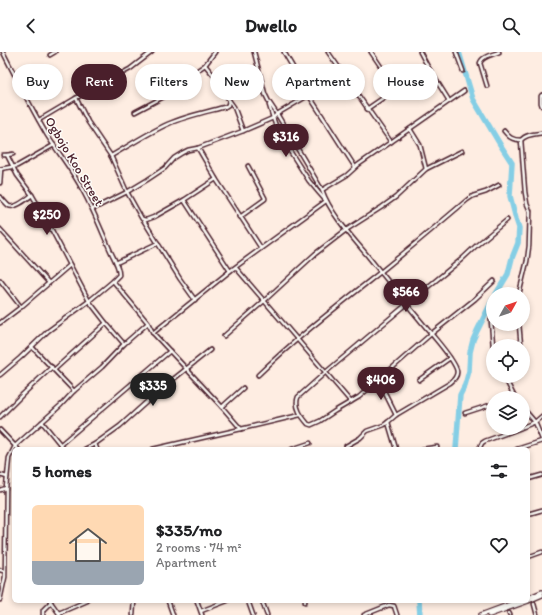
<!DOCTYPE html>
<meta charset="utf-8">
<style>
body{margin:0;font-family:Itim,sans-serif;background:#f6f6f6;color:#202124;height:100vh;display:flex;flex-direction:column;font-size:15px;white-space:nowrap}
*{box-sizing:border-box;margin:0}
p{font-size:13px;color:#757577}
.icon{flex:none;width:22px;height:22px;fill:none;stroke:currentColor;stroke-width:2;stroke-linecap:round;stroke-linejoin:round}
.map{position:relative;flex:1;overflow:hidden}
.panel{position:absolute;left:12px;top:395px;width:518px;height:156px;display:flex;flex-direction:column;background:#fff;border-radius:6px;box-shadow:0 2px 6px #0003}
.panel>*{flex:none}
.banner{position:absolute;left:12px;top:12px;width:518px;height:36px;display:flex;gap:8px}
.needle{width:26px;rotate:50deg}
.fabs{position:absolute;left:486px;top:235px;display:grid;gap:8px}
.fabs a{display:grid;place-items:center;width:44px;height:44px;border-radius:50%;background:#fff;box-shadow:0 2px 6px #0003;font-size:20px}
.price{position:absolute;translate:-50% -34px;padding:0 9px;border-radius:14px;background:#4a1f2b;color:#fff;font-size:13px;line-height:26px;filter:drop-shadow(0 1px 2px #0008)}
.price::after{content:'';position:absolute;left:50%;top:24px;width:12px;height:9px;margin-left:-6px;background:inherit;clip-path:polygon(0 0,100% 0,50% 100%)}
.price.selected{background:#222;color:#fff}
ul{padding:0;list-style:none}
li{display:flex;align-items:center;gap:12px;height:100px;padding:0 20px}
li span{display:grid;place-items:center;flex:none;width:112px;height:80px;border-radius:6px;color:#555}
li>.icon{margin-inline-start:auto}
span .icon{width:48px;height:48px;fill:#fffc;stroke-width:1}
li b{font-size:17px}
h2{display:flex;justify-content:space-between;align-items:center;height:48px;padding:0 20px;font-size:17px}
.chip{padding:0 14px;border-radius:18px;background:#fff;box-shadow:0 2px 6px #0003;font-size:14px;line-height:36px}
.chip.selected{background:#4a1f2b;color:#fff}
header{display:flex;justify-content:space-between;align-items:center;height:52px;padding:0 20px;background:#fff;font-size:18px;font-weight:700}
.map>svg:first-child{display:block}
</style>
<header><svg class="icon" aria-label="back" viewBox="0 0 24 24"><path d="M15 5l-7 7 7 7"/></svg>Dwello<svg class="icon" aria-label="search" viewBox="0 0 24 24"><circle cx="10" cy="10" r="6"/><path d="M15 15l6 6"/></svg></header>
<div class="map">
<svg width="542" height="563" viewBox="0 0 542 563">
<rect width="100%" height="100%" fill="#feede2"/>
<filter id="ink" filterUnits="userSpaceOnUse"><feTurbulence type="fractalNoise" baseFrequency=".025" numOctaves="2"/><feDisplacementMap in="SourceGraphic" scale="8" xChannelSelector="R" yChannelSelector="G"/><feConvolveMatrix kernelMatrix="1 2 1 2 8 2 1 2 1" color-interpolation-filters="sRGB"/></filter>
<g filter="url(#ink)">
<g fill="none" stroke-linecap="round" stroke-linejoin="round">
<!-- river -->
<g stroke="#85cee5" stroke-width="5.5">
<polyline points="459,0 473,47 501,94 512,111 510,144 516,167 519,176 518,191 512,206 508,222 496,242"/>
<polyline points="456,397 460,343 465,333 469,319 470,300 473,288 477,279 493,247"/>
<polyline points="419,549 420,563"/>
</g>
<defs>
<g id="minor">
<path d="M254,0L265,42L269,50L277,62L322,138C330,161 351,184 367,203C387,228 408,254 429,279C437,289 451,304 456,316C459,322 455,327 450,331L396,363L388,370L384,373L367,379L360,386L346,394"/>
<polyline points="284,0 310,45 355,115"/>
<polyline points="328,0 391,90"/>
<polyline points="371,0 396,37"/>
<polyline points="420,0 428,15 448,47 449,49"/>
<polyline points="456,0 463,19"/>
<polyline points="50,3 55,0"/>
<path d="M487,34L480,11C482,4 492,3 499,0"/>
<polyline points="542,43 541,44 541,51 542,54"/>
<polyline points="76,46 88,70 111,104 127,140 142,167 146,168 154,165 184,148 216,127"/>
<polyline points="229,48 234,55 243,79"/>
<polyline points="367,57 428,15"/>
<polyline points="135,60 171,41 178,32 205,13 215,0"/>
<polyline points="39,68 76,46 130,17 152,0"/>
<polyline points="410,77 420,93 426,117"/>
<path d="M504,79C509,85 512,88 521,88"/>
<polyline points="198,96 216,127 261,196"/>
<polyline points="3,103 7,103 13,102"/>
<polyline points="7,103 17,123 32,143 46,167 89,249 106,271"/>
<path d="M111,104C130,93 148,81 168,72C186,64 206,60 225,55L228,53L229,48L221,36L219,30L205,13"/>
<polyline points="0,117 17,114 54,93"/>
<polyline points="0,131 1,117"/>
<polyline points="322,138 347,123 358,113 464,39"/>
<path d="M0,145C3,147 6,152 9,154C15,157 27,147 32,143"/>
<polyline points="184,148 230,219"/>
<polyline points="93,157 127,140 147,128 165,116 174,106 182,101 188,98 198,96 243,79 273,66 277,62 306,45 314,45 344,23"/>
<polyline points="240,165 265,147 265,146 248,114"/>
<polyline points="144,169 180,227 195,248"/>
<polyline points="0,177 49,231"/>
<polyline points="116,211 158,191"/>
<polyline points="236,216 351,350"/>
<polyline points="0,228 21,255"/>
<polyline points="113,229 148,271 153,281 222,355 241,377"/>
<path d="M494,229L475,247L431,282L359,345L335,359L320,369L311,373L308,372C302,365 294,355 298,345L326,320L407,252L462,207L478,192L507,168"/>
<path d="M519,242L527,209L529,194L530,159L527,152L525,140L521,88C526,82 535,82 542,81"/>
<polyline points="493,260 491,268 493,294"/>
<polyline points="0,271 21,255 70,213"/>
<polyline points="519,272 521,294"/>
<polyline points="153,281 230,219 326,149 319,141 309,129 279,82 273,66 269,53"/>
<polyline points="224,284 264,249 315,202 346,178 382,155 396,145 426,117 462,99"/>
<polyline points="32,295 74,339"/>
<polyline points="54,318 106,271 124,292"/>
<path d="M0,323L20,306L48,279L89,249L113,229L119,223C119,214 114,207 111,200C102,180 94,159 83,139C73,119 59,102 47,83C31,56 17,28 3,0"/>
<path d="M258,323C292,290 330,260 368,230C401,204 434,176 467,148L473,144L486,140L499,133"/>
<polyline points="504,324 515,346"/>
<polyline points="419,328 450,306"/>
<polyline points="377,329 383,337 396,363"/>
<polyline points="508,346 514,344"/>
<polyline points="222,355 243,336"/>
<polyline points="523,356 535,370 542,387"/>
<polyline points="465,361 493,352"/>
<polyline points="0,365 23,342 52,315"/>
<polyline points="42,370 64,397"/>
<polyline points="388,370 396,397"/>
<polyline points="523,375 535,370 542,364"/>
<polyline points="0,378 18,397"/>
<polyline points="61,392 170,299"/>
<polyline points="95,392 97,397"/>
<polyline points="85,397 95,392 120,374 161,337 210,298"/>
<polyline points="153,397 241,377 300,363"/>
<polyline points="292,397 310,391"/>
<polyline points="423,397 437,395"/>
<polyline points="479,397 482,391 485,389 521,376"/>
<polyline points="517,397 542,389"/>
<polyline points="0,423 7,425"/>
<polyline points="528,427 542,423"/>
<polyline points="0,438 6,436"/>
<polyline points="528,462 542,458"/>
<polyline points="528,505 542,500"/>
<polyline points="0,518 4,519"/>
<polyline points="0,548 5,525 6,436 9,406 15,394 61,353 74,339 102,315 124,292 148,271"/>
<polyline points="50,549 60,563"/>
<polyline points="168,549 173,563"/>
<polyline points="197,549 202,563"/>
<polyline points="248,549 253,563"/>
<polyline points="262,549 267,563"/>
<polyline points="305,549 305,550"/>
<polyline points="534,552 537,563"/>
<polyline points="201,559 227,549"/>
<polyline points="59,561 87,549"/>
<polyline points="509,561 510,563"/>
<polyline points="43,563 43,558 51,550"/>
<polyline points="133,563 134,549"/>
<polyline points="364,563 389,553 394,554 397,563"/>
</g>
<g id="secondary">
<polyline points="528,546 542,540"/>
<polyline points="528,549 542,543"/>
<polyline points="481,563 519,549"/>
<polyline points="489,563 528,549"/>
</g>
</defs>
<!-- minor casing -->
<use href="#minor" stroke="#4a1f2b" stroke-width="5.5"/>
<!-- secondary casing -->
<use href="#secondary" stroke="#4a1f2b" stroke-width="6"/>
<!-- minor -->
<use href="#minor" stroke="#fdfcf7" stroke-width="2.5"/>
<!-- secondary -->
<use href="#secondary" stroke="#fdfcf7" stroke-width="3.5"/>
</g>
</g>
<g text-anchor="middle" stroke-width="3" stroke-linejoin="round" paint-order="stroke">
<!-- street labels -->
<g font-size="13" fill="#4a1f2b" stroke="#fdfcf7">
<text transform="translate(75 109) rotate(59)" y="5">Ogbojo Koo Street</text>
</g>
</g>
</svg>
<div class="fabs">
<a><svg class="needle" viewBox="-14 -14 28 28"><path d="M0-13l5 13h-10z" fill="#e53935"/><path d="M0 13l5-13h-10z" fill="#757577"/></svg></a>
<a><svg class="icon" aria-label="locate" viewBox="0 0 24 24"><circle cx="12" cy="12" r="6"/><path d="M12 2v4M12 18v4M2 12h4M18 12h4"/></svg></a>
<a><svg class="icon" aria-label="layers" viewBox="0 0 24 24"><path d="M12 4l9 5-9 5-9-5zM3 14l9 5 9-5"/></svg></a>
</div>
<b class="price" style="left:286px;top:106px">$316</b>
<b class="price" style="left:47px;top:184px">$250</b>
<b class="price" style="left:406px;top:261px">$566</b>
<b class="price" style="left:381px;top:349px">$406</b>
<b class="price selected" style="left:153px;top:355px">$335</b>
<div class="banner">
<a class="chip">Buy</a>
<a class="chip selected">Rent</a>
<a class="chip">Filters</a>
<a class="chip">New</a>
<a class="chip">Apartment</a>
<a class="chip">House</a>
</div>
<section class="panel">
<h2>5 homes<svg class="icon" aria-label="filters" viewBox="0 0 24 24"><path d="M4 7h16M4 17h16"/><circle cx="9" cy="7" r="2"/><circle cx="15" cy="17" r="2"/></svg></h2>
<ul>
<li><span style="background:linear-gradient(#ffd9b3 70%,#9aa5b1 0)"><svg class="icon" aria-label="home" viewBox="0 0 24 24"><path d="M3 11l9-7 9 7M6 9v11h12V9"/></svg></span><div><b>$335/mo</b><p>2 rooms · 74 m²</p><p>Apartment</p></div><svg class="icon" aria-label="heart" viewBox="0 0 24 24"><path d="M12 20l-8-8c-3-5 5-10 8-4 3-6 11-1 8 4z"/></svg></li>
</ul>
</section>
</div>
